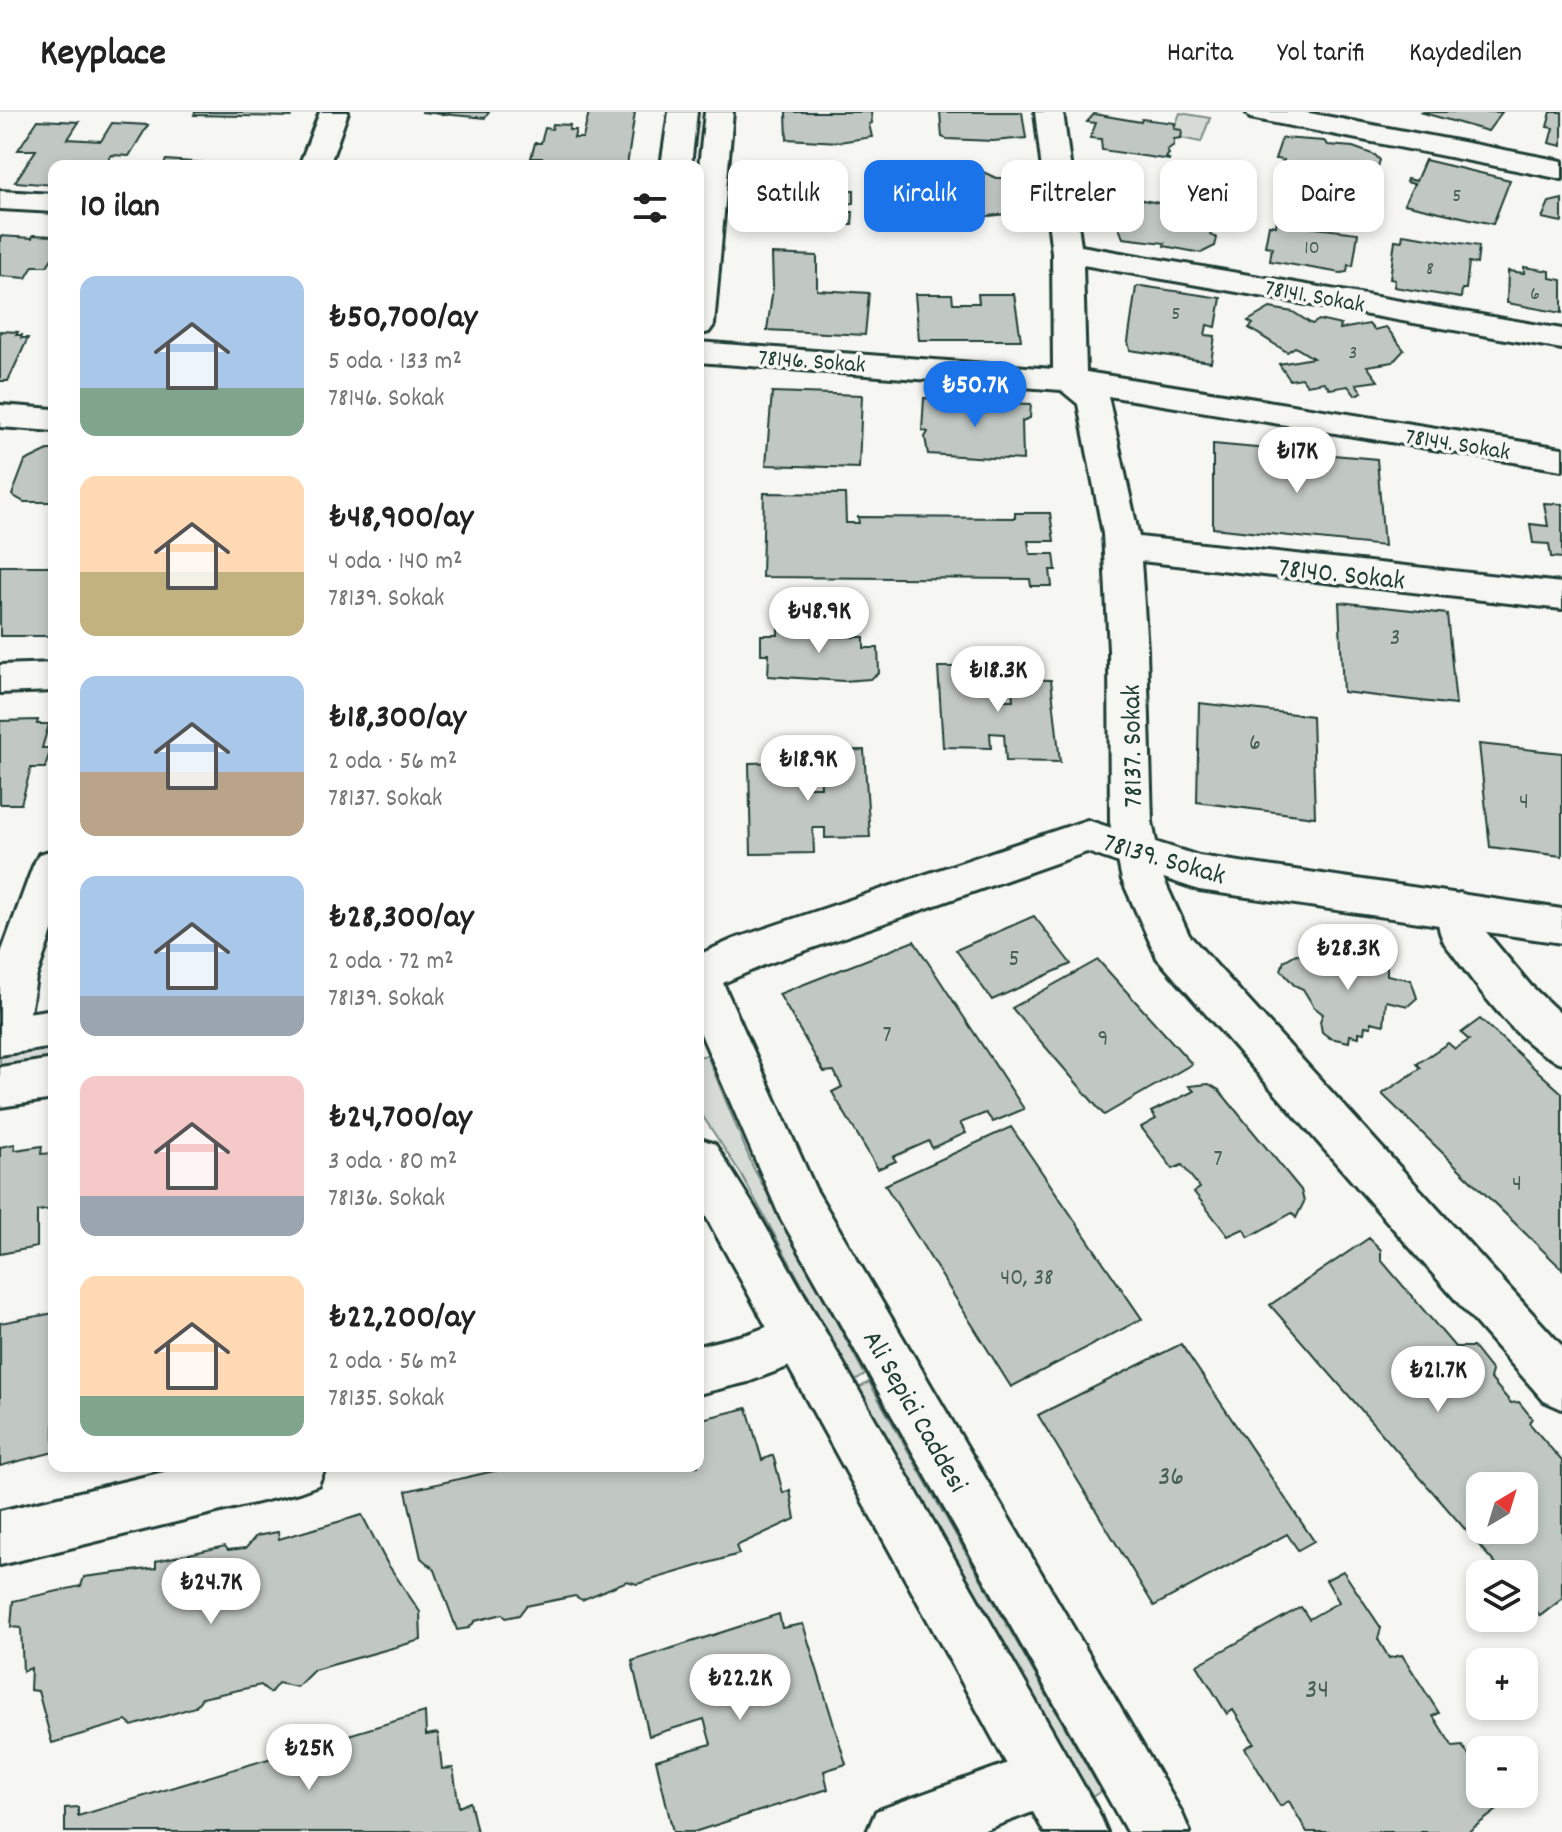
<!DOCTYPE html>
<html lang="tr">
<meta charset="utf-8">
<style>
body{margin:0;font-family:Dekko,sans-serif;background:#f6f6f6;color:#222;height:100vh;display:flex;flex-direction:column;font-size:30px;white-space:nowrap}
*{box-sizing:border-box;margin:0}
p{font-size:26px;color:#767676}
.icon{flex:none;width:44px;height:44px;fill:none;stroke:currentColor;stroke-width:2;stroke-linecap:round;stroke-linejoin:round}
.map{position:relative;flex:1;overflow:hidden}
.panel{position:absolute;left:48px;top:48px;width:656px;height:1312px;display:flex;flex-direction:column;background:#fff;border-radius:16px;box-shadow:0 4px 12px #0003}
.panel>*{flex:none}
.top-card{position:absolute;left:728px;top:48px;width:714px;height:72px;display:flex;gap:16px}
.needle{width:52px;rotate:38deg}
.tools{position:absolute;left:1466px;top:1360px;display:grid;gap:16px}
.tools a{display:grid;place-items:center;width:72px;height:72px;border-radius:16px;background:#fff;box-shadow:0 4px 12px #0003;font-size:40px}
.price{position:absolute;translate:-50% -68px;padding:0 18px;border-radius:28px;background:#fff;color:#222;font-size:26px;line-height:52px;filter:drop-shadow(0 2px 4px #0008)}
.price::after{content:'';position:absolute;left:50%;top:48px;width:24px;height:18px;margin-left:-12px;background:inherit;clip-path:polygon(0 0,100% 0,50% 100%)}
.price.active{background:#1a73e8;color:#fff}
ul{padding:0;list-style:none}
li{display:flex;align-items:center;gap:24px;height:200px;padding:0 32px}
li span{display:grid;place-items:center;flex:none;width:224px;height:160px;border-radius:16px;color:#555}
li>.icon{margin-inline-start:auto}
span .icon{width:96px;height:96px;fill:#fffc;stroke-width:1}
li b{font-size:34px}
h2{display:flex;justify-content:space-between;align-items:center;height:96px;padding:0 32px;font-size:34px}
.tag{padding:0 28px;border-radius:16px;background:#fff;box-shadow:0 4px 12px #0003;font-size:28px;line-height:72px}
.tag.active{background:#1a73e8;color:#fff}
header{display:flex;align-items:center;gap:48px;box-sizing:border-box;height:112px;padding:0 40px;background:#fff;border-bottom:2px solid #e0e0e0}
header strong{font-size:38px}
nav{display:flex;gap:44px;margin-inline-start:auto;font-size:28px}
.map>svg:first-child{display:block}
</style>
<header>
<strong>Keyplace</strong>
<nav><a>Harita</a><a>Yol tarifi</a><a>Kaydedilen</a></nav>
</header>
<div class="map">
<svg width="1562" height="1720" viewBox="0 0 1562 1720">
<rect width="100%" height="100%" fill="#f6f6f2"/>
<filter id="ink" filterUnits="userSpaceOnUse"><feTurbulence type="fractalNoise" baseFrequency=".0125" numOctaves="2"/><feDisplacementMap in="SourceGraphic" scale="16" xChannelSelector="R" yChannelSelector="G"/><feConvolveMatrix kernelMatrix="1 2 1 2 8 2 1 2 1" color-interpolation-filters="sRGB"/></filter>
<g filter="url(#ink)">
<!-- green -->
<g fill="#d6dbd6" stroke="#7a8c85" stroke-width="2">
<polygon points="1180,1 1210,6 1201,30 1181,26 1182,18 1174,17"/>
<polygon points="878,70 900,70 903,102 880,102"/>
<polygon points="54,932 54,949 0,958 0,941"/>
<polygon points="707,943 753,1055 865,1263 855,1269 741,1062 698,997 698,945"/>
<polygon points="869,1270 1101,1679 1088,1688 859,1276"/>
</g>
<!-- building -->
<g fill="#c1c8c3" stroke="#1f3d34" stroke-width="2" fill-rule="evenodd">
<polygon points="195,0 293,0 291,5 194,3"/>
<polygon points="421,0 489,0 485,6"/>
<polygon points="589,0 635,0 627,54 578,54 579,51 541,49 542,46 531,46 535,31 541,31 545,16 552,17 553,12 570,13 569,18 576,18 574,26 583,26"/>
<polygon points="786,0 871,0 872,11 869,12 872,25 839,30 787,27"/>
<polygon points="940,0 1022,0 1026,26 993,29 947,27 942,25"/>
<polygon points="1420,0 1502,0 1488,19"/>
<polygon points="1551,0 1562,0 1562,34 1549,31 1553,16 1547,15"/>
<polygon points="1094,2 1141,10 1142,7 1175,11 1174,17 1182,18 1181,26 1174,27 1174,33 1167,38 1169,42 1166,45 1170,48 1102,38 1101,27 1090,26 1096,11 1087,10"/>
<polygon points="38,8 79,10 68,27 101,29 112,11 148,13 129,44 111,43 104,54 54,54 54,73 15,70 36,38 18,38"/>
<polygon points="1282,26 1324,29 1328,33 1353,35 1375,43 1380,48 1374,67 1341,61 1335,76 1300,69 1302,64 1280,59 1284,48 1275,47"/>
<polygon points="166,48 219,52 242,54 163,54"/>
<polygon points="1425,48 1510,68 1493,112 1404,92 1414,72 1406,70 1407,67 1416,69"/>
<polygon points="981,59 996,66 1010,66 1016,101 960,107 941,101 938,89 963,84 962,81 935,78 932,66 945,66 944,61"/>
<polygon points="811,72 843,72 846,78 854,78 854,91 833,94 834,96 843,97 843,100 853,100 852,113 842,113 842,118 806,118 806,114 772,111 774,79 796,80 796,75 811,76"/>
<polygon points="1132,86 1170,93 1169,96 1181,98 1182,95 1222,102 1221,107 1227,109 1224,119 1212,117 1210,123 1217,126 1215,134 1201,141 1164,134 1165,131 1123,126 1116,108 1124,88 1131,89"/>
<polygon points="1562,87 1562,110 1542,106 1549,90"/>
<polygon points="1277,107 1299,111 1298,114 1358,121 1353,154 1348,153 1347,160 1341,161 1270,149 1272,135 1265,134 1266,129 1269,113 1276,114"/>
<polygon points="1403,122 1479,134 1477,152 1469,150 1466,177 1462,177 1461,186 1394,175 1395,168 1390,167 1395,128 1402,129"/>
<polygon points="33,123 54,124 54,143 47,154 33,154 26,166 0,164 0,124 32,126"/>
<polygon points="772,142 817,144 817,178 869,181 865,223 767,218 773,176"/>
<polygon points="1524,155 1550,159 1550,166 1562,168 1562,201 1507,191 1508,159 1524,161"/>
<polygon points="1141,174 1221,186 1216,215 1207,213 1205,223 1215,224 1211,250 1130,238 1128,230 1136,175"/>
<polygon points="915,182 952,182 953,191 979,191 978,182 1014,182 1021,228 919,228"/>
<polygon points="1270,196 1293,200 1312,212 1319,208 1341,213 1340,217 1369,212 1374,218 1386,215 1404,238 1393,250 1367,254 1378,269 1356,272 1362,280 1355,283 1348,274 1330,277 1324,270 1307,273 1302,266 1290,268 1279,252 1313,246 1295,235 1287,240 1249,216 1253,212 1248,209"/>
<polygon points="0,219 18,220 16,223 22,223 21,226 28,226 8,269 0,269"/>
<polygon points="772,280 862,283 859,356 766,353"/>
<polygon points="924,286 972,289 971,300 987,301 988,290 1031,292 1030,306 1022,309 1023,348 928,342 925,325 928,320 922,318"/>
<polygon points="1213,332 1377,347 1384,434 1213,416"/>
<polygon points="48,338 54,338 54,390 24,390 12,383 25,349"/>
<polygon points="764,381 845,382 846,411 859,411 858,405 1015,406 1015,401 1050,401 1054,429 1028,429 1030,442 1054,442 1056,458 1050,458 1052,474 1031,474 1030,467 762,465"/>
<polygon points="1544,391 1562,392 1562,446 1551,445 1549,432 1533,431 1530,412 1548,414"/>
<rect x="0" y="454" width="54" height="70"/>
<polygon points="1339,490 1447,502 1456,593 1343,580"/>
<polygon points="778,516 838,517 837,525 864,525 864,536 878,536 879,561 870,567 844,569 768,564 769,542 761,542 761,523 778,523"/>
<polygon points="938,555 996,555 999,588 1013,588 1011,567 1051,568 1060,650 1006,649 1004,622 990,621 991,636 943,635"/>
<polygon points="1199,591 1312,604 1315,705 1197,690"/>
<polygon points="38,608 37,612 49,612 42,636 51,636 45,656 31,656 21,692 0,692 0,609"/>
<polygon points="1479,632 1562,641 1562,744 1490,735"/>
<polygon points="864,638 870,725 825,726 825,716 813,716 814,741 751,742 749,651 800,650 801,675 821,675 819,639"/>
<polygon points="1034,804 1071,852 992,888 956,838"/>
<polygon points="914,829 1024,997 993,1010 986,1001 960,1011 966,1021 932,1036 929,1029 893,1045 896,1049 878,1057 832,980 842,975 834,959 824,960 779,882"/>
<polygon points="1296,842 1347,852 1348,845 1387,852 1387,863 1411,868 1417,886 1408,894 1386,889 1384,913 1371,910 1371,915 1365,914 1364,921 1359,920 1359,925 1350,923 1349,930 1330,926 1322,920 1320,909 1323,902 1314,895 1303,877 1294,873 1281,858 1284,849"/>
<polygon points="1098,848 1192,952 1104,1003 1012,896"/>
<polygon points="1480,907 1562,981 1562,1157 1382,982 1421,956 1417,952 1448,931 1455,937 1469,928 1461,921"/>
<polygon points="1209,972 1219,978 1301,1078 1304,1090 1296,1106 1292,1101 1249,1125 1243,1117 1228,1124 1194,1080 1200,1076 1182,1053 1173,1057 1141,1015 1156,1007 1151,1000 1194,979 1189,974"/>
<polygon points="1011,1015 1142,1207 1011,1275 885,1073"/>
<polygon points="15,1032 15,1038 42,1034 41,1042 54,1041 54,1097 37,1099 37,1135 0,1142 0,1035"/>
<path d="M1369,1126L1381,1138V1148L1455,1235H1473L1492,1259L1490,1266L1511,1291L1519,1290L1532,1306L1529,1311L1562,1349V1487L1540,1504L1524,1485V1462H1504L1270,1193ZM1480,1374H1524V1418H1480Z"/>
<polygon points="54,1201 54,1340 0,1354 0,1211"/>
<polygon points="1181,1232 1314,1429 1298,1438 1287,1422 1154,1494 1038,1303"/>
<polygon points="747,1296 762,1348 773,1343 783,1381 790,1378 795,1407 736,1434 739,1442 637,1472 627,1469 582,1488 575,1484 526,1494 519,1503 506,1506 503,1502 475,1509 469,1516 457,1518 435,1458 421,1446 406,1379 516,1354 698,1354 698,1308"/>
<polygon points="362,1403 387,1451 420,1500 421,1528 314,1558 297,1575 278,1571 270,1581 261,1573 202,1586 195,1595 132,1614 126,1609 52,1631 38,1579 30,1578 31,1556 23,1559 21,1516 11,1515 13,1489 81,1474 84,1465 156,1456 156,1449 225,1434 228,1438 246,1436 256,1424 278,1420 279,1427"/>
<polygon points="1343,1459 1381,1516 1378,1527 1389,1546 1402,1543 1439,1601 1433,1604 1453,1635 1462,1634 1480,1658 1480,1682 1498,1682 1505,1692 1468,1720 1307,1720 1289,1689 1280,1694 1245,1636 1254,1631 1233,1598 1227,1602 1197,1553 1301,1495 1309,1507 1339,1490 1326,1468"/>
<polygon points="779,1502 782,1516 803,1512 846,1652 824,1659 828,1677 694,1720 673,1720 656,1648 711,1632 704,1607 649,1624 632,1549"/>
<polygon points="425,1600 426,1623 438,1621 442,1657 453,1656 459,1695 470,1690 477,1720 65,1720 65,1696 78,1695 78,1704"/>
</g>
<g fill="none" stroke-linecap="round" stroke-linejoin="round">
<defs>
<g id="minor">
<polygon points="320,0 348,0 329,54 299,54"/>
<polygon points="1035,0 1063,0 1081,134 1562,217 1562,237 1083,153 1086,260 1562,336 1562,358 1108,284 1139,425 1562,471 1562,497 1141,449 1147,538 1152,710 1164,768 1189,823 1562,1234 1562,1297 1544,1289 1157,846 1122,768 1110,710 1109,538 1103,422 1078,292 1061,278 698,250 698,230 1053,257 1052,141"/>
<polygon points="1246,0 1304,0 1562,49 1562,67 1260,8 1250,6"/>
<polygon points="0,79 54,82 54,100 0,97"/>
<polygon points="0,293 54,297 54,319 0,315"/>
<polygon points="54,551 54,579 0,581 0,553"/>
<polygon points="54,738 54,814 36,866 26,924 19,937 0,942 0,844 33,754 39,742"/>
<path d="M1460,781L1475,786L1481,798L1482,815L1531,874L1562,903V951C1517,936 1474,869 1445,832C1436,816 1436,802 1445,786Z"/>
<polygon points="801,1202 819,1209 826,1226 819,1243 748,1270 698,1282 698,1234 748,1222"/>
<polygon points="189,1354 326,1354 318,1373 299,1380 0,1453 0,1399"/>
<polygon points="1047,1637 1068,1645 1076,1666 1068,1687 979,1720 867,1720 876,1699"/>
</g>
<g id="secondary">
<polygon points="669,0 697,0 691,54 661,54"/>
<polygon points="705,0 733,0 714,213 709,220 698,223 698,64"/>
<polygon points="1087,708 1199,744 1562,797 1562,831 1199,778 1087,740 764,853 723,871 815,1076 1181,1699 1190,1720 1127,1720 780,1105 698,915 698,843 734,827"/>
<polygon points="54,897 54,935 0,943 0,905"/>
<polygon points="54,947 54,987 0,995 0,955"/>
<polygon points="698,1026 715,1032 755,1096 1098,1699 1107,1720 1044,1720 698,1090"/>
</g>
</defs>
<!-- minor casing -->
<use href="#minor" stroke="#1f3d34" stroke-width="6"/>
<!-- secondary casing -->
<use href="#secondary" stroke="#1f3d34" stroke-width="6"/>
<!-- minor -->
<use href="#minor" fill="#f6f6f2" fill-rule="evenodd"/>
<!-- secondary -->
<use href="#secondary" fill="#f6f6f2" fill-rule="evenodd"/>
</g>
</g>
<g text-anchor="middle" stroke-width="7" stroke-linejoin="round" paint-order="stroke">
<!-- far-number labels -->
<g font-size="20" fill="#486058">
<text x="1457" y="89">5</text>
<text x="1312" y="141">10</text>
<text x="1430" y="162">8</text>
<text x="1535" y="187">6</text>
<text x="1176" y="207">5</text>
<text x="1353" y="246">3</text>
</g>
<!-- far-street labels -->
<g font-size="24" fill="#1f3d34" stroke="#f6f6f2">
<text transform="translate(1315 183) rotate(10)" y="8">78141. Sokak</text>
<text transform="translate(812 248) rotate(4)" y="8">78146. Sokak</text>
<text transform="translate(1458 331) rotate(9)" y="8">78144. Sokak</text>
</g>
<!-- number labels -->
<g font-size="24" fill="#486058">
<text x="1395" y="532">3</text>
<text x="1255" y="637">6</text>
<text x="1524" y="696">4</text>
<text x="1014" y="853">5</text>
<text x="887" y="929">7</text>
<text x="1103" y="933">9</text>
<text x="1218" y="1053">7</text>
<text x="1517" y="1078">4</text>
<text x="1027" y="1172">40, 38</text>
</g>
<!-- street labels -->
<g font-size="28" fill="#1f3d34" stroke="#f6f6f2">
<text transform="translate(1342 460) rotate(6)" y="10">78140. Sokak</text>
<text transform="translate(1130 634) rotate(-91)" y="10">78137. Sokak</text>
<text transform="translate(1165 745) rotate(16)" y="10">78139. Sokak</text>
<text transform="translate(917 1298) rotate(60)" y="10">Ali Sepici Caddesi</text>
</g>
<!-- near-number labels -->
<g font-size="28" fill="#486058">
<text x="1171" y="1372">36</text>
<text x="1317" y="1585">34</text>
</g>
</g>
</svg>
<div class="tools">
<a><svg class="needle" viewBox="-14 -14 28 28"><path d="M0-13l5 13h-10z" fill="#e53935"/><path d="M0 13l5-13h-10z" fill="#767676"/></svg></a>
<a><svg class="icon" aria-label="layers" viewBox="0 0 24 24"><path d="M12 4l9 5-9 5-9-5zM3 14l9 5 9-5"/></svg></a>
<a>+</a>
<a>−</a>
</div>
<b class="price active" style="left:975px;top:317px">₺50.7K</b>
<b class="price" style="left:1297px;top:383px">₺17K</b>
<b class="price" style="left:819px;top:543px">₺48.9K</b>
<b class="price" style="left:998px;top:602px">₺18.3K</b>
<b class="price" style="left:808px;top:691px">₺18.9K</b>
<b class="price" style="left:1348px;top:880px">₺28.3K</b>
<b class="price" style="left:1438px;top:1302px">₺21.7K</b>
<b class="price" style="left:211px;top:1514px">₺24.7K</b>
<b class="price" style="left:740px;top:1610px">₺22.2K</b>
<b class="price" style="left:309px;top:1680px">₺25K</b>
<div class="top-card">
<a class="tag">Satılık</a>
<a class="tag active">Kiralık</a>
<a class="tag">Filtreler</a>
<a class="tag">Yeni</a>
<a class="tag">Daire</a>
</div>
<section class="panel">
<h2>10 ilan<svg class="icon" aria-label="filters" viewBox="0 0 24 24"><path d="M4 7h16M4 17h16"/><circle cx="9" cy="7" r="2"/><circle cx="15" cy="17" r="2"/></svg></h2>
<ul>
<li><span style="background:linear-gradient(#a9c7e8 70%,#7fa58c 0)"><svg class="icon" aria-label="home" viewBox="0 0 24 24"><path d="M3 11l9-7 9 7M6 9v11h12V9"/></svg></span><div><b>₺50,700/ay</b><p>5 oda · 133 m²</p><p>78146. Sokak</p></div></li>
<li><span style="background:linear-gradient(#ffd9b3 60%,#c2b280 0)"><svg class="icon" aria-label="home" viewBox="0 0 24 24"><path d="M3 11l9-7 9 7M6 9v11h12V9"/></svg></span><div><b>₺48,900/ay</b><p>4 oda · 140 m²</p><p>78139. Sokak</p></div></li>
<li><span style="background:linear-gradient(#a9c7e8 60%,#b9a48a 0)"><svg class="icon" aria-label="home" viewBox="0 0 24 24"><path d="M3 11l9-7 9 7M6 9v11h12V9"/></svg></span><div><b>₺18,300/ay</b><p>2 oda · 56 m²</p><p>78137. Sokak</p></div></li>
<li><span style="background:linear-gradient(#a9c7e8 75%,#9aa5b1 0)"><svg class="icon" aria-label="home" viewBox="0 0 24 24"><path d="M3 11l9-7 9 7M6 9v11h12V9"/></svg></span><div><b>₺28,300/ay</b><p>2 oda · 72 m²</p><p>78139. Sokak</p></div></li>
<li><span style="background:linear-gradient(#f6c9c9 75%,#9aa5b1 0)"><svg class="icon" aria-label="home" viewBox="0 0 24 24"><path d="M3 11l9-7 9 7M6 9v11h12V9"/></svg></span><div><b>₺24,700/ay</b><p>3 oda · 80 m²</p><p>78136. Sokak</p></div></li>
<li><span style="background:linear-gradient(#ffd9b3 75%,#7fa58c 0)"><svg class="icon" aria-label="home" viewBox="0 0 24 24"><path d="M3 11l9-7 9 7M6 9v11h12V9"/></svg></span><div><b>₺22,200/ay</b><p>2 oda · 56 m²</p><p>78135. Sokak</p></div></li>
</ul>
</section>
</div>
